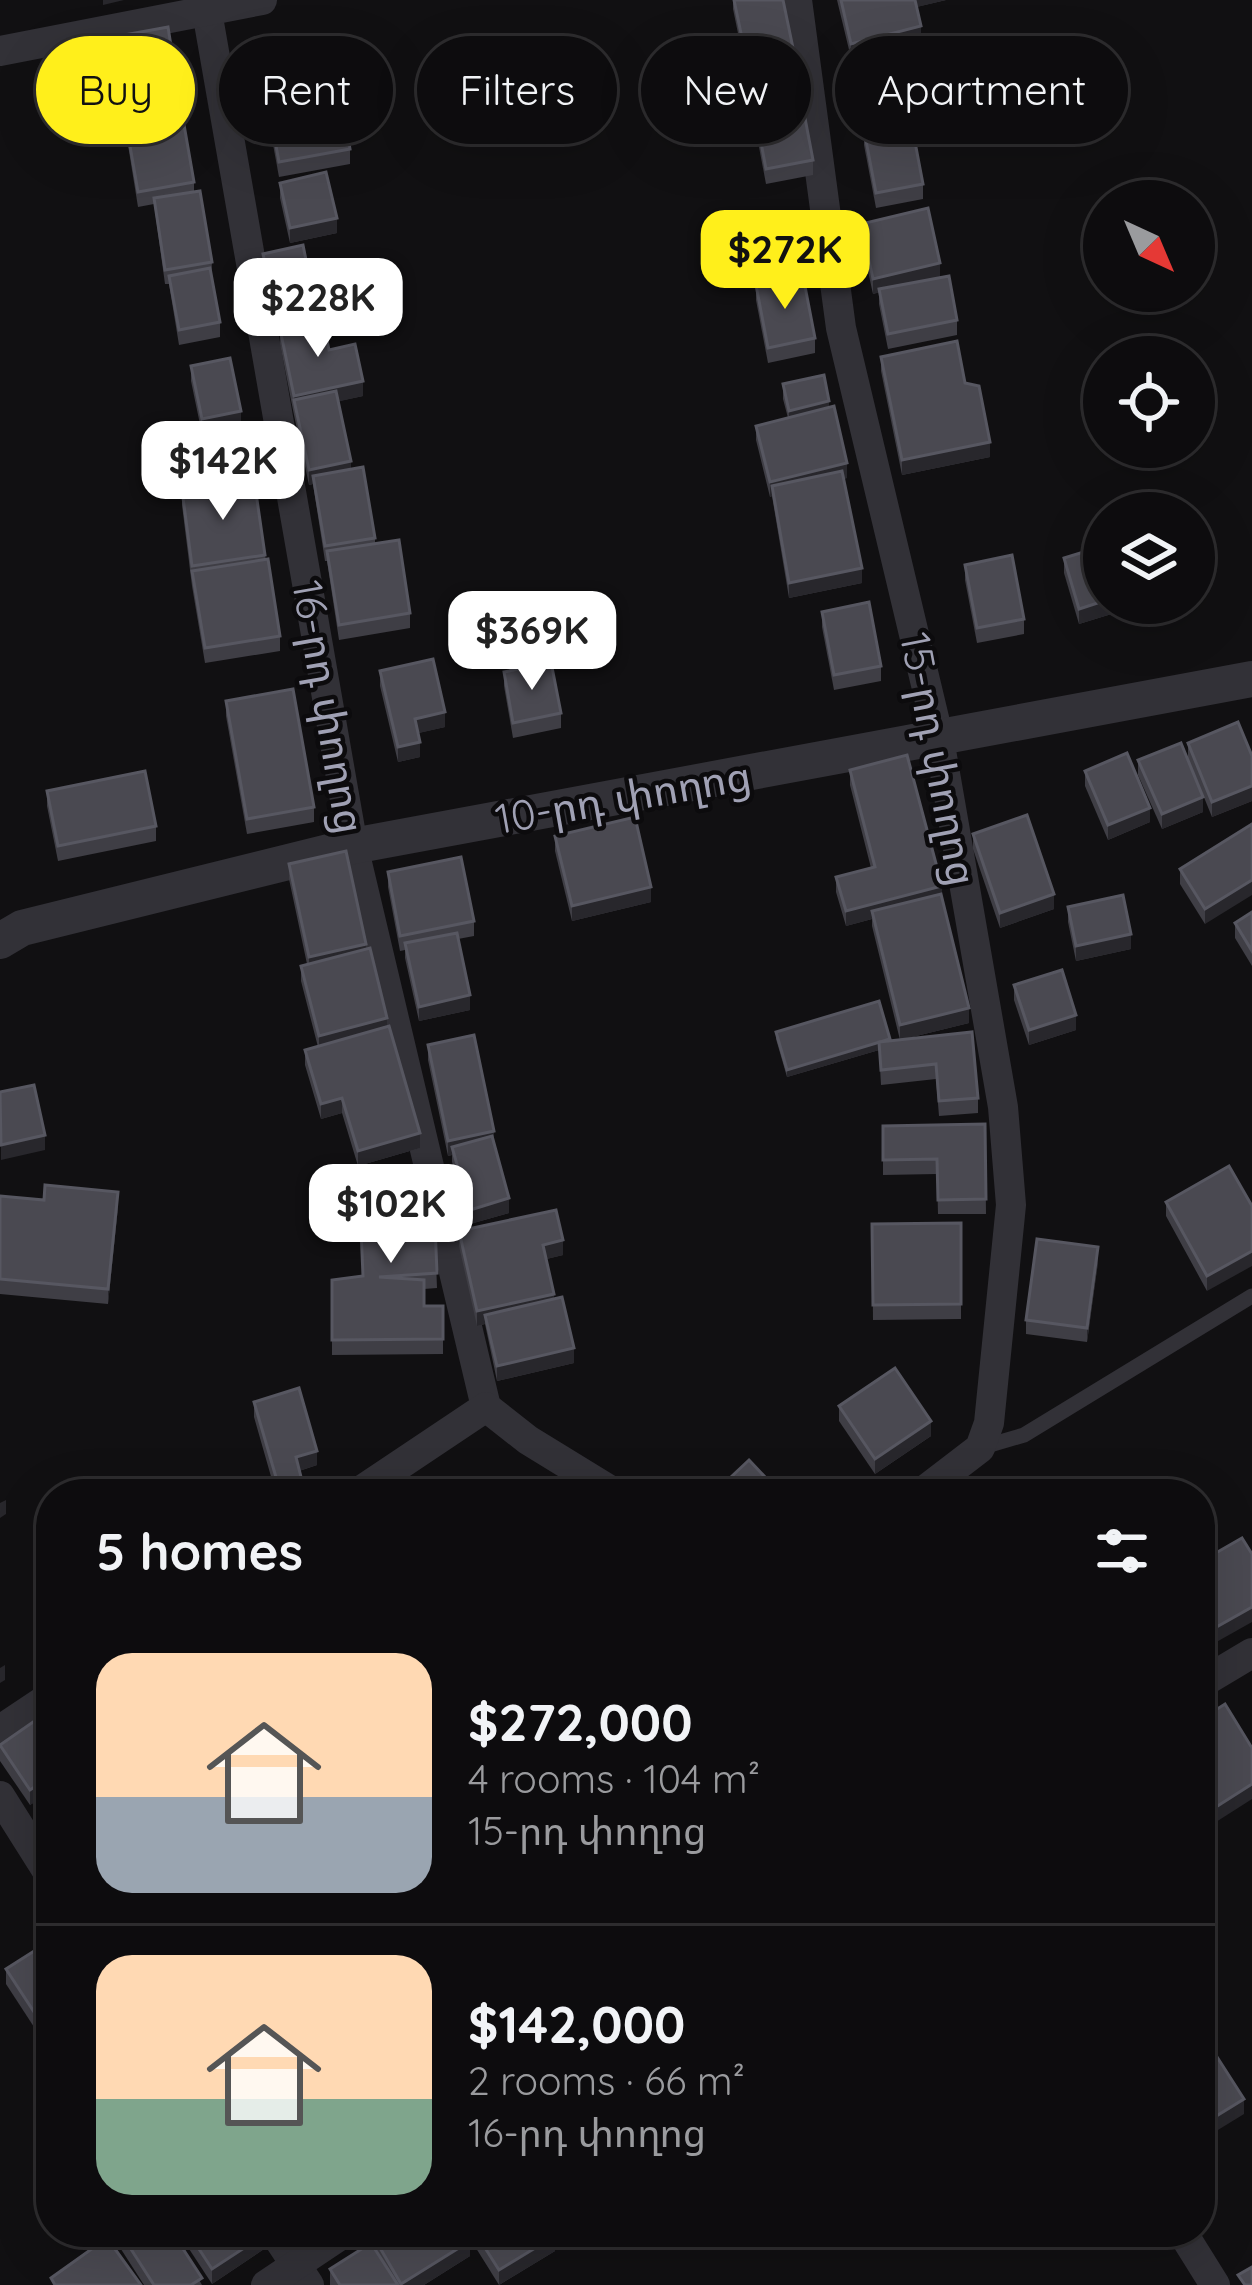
<!DOCTYPE html>
<meta charset="utf-8">
<style>
body{margin:0;font-family:Quicksand,"Noto Sans Armenian",sans-serif;background:#161517;color:#f1f3f6;height:100vh;display:flex;flex-direction:column;font-size:45px;white-space:nowrap}
*{box-sizing:border-box;margin:0}
p{font-size:39px;color:#9a9b9e}
.icon{flex:none;width:66px;height:66px;fill:none;stroke:currentColor;stroke-width:2;stroke-linecap:round;stroke-linejoin:round}
.map{position:relative;flex:1;overflow:hidden}
.panel{position:absolute;left:36px;top:1479px;width:1179px;height:768px;display:flex;flex-direction:column;background:#0d0c0e;border-radius:48px;box-shadow:0 12px 48px #0002,0 0 0 3px #2d2c2e}
.panel>*{flex:none}
.banner{position:absolute;left:36px;top:36px;width:1182px;height:108px;display:flex;gap:24px}
.needle{width:78px;rotate:136deg}
.controls{position:absolute;left:1083px;top:180px;display:grid;gap:24px}
.controls a{display:grid;place-items:center;width:132px;height:132px;border-radius:50%;background:#0d0c0e;box-shadow:0 12px 48px #0002,0 0 0 3px #2d2c2e;font-size:60px}
.price{position:absolute;translate:-50% -102px;padding:0 27px;border-radius:24px;background:#fff;color:#222;font-size:39px;line-height:78px;filter:drop-shadow(0 3px 6px #0008)}
.price::after{content:'';position:absolute;left:50%;top:72px;width:36px;height:27px;margin-left:-18px;background:inherit;clip-path:polygon(0 0,100% 0,50% 100%)}
.price.on{background:#ffef1b;color:#111}
ul{padding:0;list-style:none}
li{display:flex;align-items:center;gap:36px;height:300px;padding:0 60px}
li+li{border-top:3px solid #2d2c2e}
li span{display:grid;place-items:center;flex:none;width:336px;height:240px;border-radius:36px;color:#555}
li>.icon{margin-inline-start:auto}
span .icon{width:144px;height:144px;fill:#fffc;stroke-width:1}
li b{font-size:51px}
h2{display:flex;justify-content:space-between;align-items:center;height:144px;padding:0 60px;font-size:51px}
.chip{padding:0 42px;border-radius:54px;background:#0d0c0e;box-shadow:0 12px 48px #0002,0 0 0 3px #2d2c2e;font-size:42px;line-height:108px}
.chip.on{background:#ffef1b;color:#111}
.map>svg:first-child{display:block}
</style>
<div class="map">
<svg width="1252" height="2285" viewBox="0 0 1252 2285">
<rect width="100%" height="100%" fill="#111012"/>
<g fill="none" stroke-linecap="round" stroke-linejoin="round">
<!-- service -->
<polyline stroke="#323137" stroke-width="15" points="983,1447 1024,1435 1252,1296"/>
<!-- minor -->
<g stroke="#323137" stroke-width="30">
<polyline points="205,0 353,846 486,1407"/>
<polyline points="797,0 841,328 939,739 1003,1107 1011,1205 989,1423 980,1448 920,1494"/>
<polyline points="0,51 262,0"/>
<polyline points="356,1494 486,1407 528,1440 616,1494"/>
<polyline points="1200,1684 1252,1653"/>
<polyline points="0,1730 51,1696"/>
<polyline points="0,1796 51,1877"/>
<polyline points="274,2232 309,2285"/>
<polyline points="1182,2232 1215,2285"/>
<polyline points="266,2285 345,2232"/>
</g>
<!-- tertiary -->
<polyline stroke="#323137" stroke-width="36" points="0,941 22,928 353,846 1252,679"/>
</g>
<!-- wall -->
<g fill="#3f3e45">
<polygon points="733,0 783,0 793,48 793,63 746,72 733,9"/>
<polygon points="837,0 946,0 916,7 921,41 851,58"/>
<polygon points="97,40 178,90 194,182 194,192 212,262 211,277 220,322 220,337 179,345 169,284 165,284 154,204 138,207 123,114 108,117 97,55"/>
<polygon points="852,60 931,114 864,129 852,75"/>
<polygon points="263,75 350,149 350,164 279,177 263,90"/>
<polygon points="749,79 813,160 813,175 766,184 749,94"/>
<polygon points="864,130 923,184 923,199 876,208 864,145"/>
<polygon points="280,183 337,233 290,243 280,198"/>
<polygon points="861,224 940,277 957,320 957,335 888,349 879,304 879,292 873,294 861,239"/>
<polygon points="263,254 312,305 273,314 263,269"/>
<polygon points="756,285 815,338 815,353 768,363 756,300"/>
<polygon points="280,329 329,350 363,396 339,401 351,469 375,538 375,544 410,613 410,628 339,640 327,561 325,561 313,484 309,485 294,415 280,344"/>
<polygon points="881,357 965,383 990,457 902,475 881,371"/>
<polygon points="191,366 241,426 202,434 191,381"/>
<polygon points="783,384 829,407 847,478 843,479 862,583 789,598 772,496 770,497 756,440 756,426 788,418 783,399"/>
<polygon points="182,490 265,555 280,636 280,651 205,663 192,586 182,505"/>
<polygon points="1064,558 1118,603 1118,612 1079,624 1064,573"/>
<polygon points="965,565 1024,619 1024,634 977,643 965,580"/>
<polygon points="822,612 881,666 881,681 834,690 822,627"/>
<polygon points="380,671 445,727 418,733 420,757 398,762 380,686"/>
<polygon points="504,672 561,713 561,728 513,738 504,686"/>
<polygon points="226,701 314,807 314,822 247,834 226,716"/>
<polygon points="1188,743 1252,756 1252,801 1212,817 1188,758"/>
<polygon points="1138,760 1203,812 1162,829 1138,775"/>
<polygon points="850,770 942,896 969,1023 904,1039 978,1098 978,1113 939,1116 936,1079 881,1085 879,1050 787,1077 776,1039 776,1032 890,1040 900,1040 872,926 872,919 846,926 836,892 836,877 871,868 850,785"/>
<polygon points="1085,771 1150,822 1108,840 1085,786"/>
<polygon points="47,791 156,826 156,841 58,861 47,806"/>
<polygon points="1252,824 1205,924 1180,884 1180,869"/>
<polygon points="973,834 1054,909 1000,928 973,849"/>
<polygon points="555,836 651,902 572,921 555,851"/>
<polygon points="289,864 366,949 420,1148 358,1166 342,1113 321,1119 305,1065 305,1050 318,1047 301,981 301,966 307,964 289,879"/>
<polygon points="388,872 474,921 474,936 458,939 470,1010 419,1021 405,958 405,950 400,951 388,887"/>
<polygon points="1068,907 1131,949 1076,961 1068,922"/>
<polygon points="1252,912 1252,966 1235,938 1235,923"/>
<polygon points="1014,985 1076,1030 1029,1045 1014,1000"/>
<polygon points="428,1045 509,1213 470,1224 452,1162 452,1155 448,1156 428,1060"/>
<polygon points="985,1124 986,1214 938,1214 937,1174 883,1175 883,1126"/>
<polygon points="1229,1166 1207,1291 1166,1216 1166,1202"/>
<polygon points="433,1177 437,1288 424,1289 424,1306 443,1306 443,1354 332,1355 332,1280 362,1276"/>
<polygon points="0,1196 118,1207 108,1304 0,1294"/>
<polygon points="961,1223 961,1319 873,1320 872,1224"/>
<polygon points="459,1231 563,1255 546,1259 554,1299 574,1363 497,1381 485,1324 477,1326 459,1246"/>
<polygon points="1098,1262 1087,1342 1026,1334 1026,1320"/>
<polygon points="254,1402 317,1465 299,1471 301,1492 294,1494 276,1494 254,1417"/>
<polygon points="839,1406 931,1436 875,1474 839,1421"/>
<polygon points="1242,1538 1204,1649 1200,1642 1200,1562"/>
<polygon points="1225,1704 1216,1822 1200,1797 1200,1720"/>
<polygon points="51,1712 51,1743 44,1732 44,1717"/>
<polygon points="0,1745 51,1748 51,1791 30,1805 0,1761"/>
<polygon points="51,1960 51,2049 49,2050 6,1984 6,1969"/>
<polygon points="110,2232 172,2232 202,2285 144,2285"/>
<polygon points="178,2232 266,2232 267,2247 212,2284"/>
<polygon points="466,2232 553,2232 555,2251 499,2285"/>
<polygon points="376,2241 470,2256 424,2285 330,2285 330,2269 376,2251"/>
</g>
<!-- shaded-wall -->
<g fill="#28272c">
<polygon points="103,0 124,0 103,5"/>
<polygon points="913,0 946,0 913,8"/>
<polygon points="921,26 921,41 851,58 851,44"/>
<polygon points="931,99 931,114 864,129 864,114"/>
<polygon points="337,218 337,233 290,243 290,228"/>
<polygon points="940,263 940,278 873,294 873,279"/>
<polygon points="312,290 312,305 273,314 273,299"/>
<polygon points="363,381 363,396 296,411 294,396"/>
<polygon points="829,401 829,416 789,425 789,411"/>
<polygon points="241,411 241,426 202,434 202,419"/>
<polygon points="990,442 990,457 902,475 902,460"/>
<polygon points="351,461 351,476 313,476 313,484 309,485 309,470"/>
<polygon points="847,463 847,478 774,496 772,486 772,496 770,497 770,482"/>
<polygon points="862,568 862,583 789,598 789,583"/>
<polygon points="1104,601 1104,603 1118,603 1118,612 1079,624 1079,609"/>
<polygon points="445,712 445,727 415,734 415,719"/>
<polygon points="420,742 420,757 398,762 398,747"/>
<polygon points="1252,786 1252,801 1212,817 1212,802"/>
<polygon points="1203,797 1203,812 1162,829 1162,814"/>
<polygon points="1150,808 1150,822 1108,840 1108,825"/>
<polygon points="1252,880 1252,895 1205,924 1205,909"/>
<polygon points="942,886 942,901 872,911 872,919 846,926 846,911"/>
<polygon points="651,887 651,902 572,921 572,906"/>
<polygon points="1054,894 1054,909 1000,928 1000,913"/>
<polygon points="1131,934 1131,949 1076,961 1076,946"/>
<polygon points="366,944 366,959 309,972 309,957"/>
<polygon points="470,995 470,1010 419,1021 419,1007"/>
<polygon points="969,1008 969,1023 900,1040 900,1025"/>
<polygon points="1076,1015 1076,1030 1029,1045 1029,1030"/>
<polygon points="387,1018 387,1033 319,1051 319,1036"/>
<polygon points="879,1043 879,1050 787,1077 787,1070"/>
<polygon points="342,1098 342,1113 321,1119 321,1104"/>
<polygon points="494,1131 494,1146 452,1147 452,1155 448,1156 448,1141"/>
<polygon points="420,1133 420,1148 358,1166 358,1151"/>
<polygon points="45,1135 45,1150 1,1160 1,1145"/>
<polygon points="118,1192 118,1207 108,1304 108,1289"/>
<polygon points="509,1198 509,1213 470,1224 470,1210"/>
<polygon points="563,1240 563,1255 543,1260 543,1245"/>
<polygon points="1098,1247 1098,1262 1087,1342 1087,1328"/>
<polygon points="1252,1251 1252,1266 1207,1291 1207,1276"/>
<polygon points="554,1294 554,1309 485,1315 485,1324 477,1326 477,1311"/>
<polygon points="574,1348 574,1363 497,1381 497,1366"/>
<polygon points="931,1421 931,1436 875,1474 875,1459"/>
<polygon points="317,1451 317,1465 296,1472 296,1457"/>
<polygon points="301,1477 301,1492 278,1494 278,1484"/>
<polygon points="6,1500 6,1514 0,1518 0,1503"/>
<polygon points="1252,1607 1252,1622 1204,1649 1204,1634"/>
<polygon points="5,1665 5,1680 0,1683 0,1668"/>
<polygon points="51,1776 51,1791 30,1805 30,1790"/>
<polygon points="1252,1784 1252,1799 1216,1822 1216,1807"/>
<polygon points="1244,2099 1244,2114 1200,2141 1200,2126"/>
<polygon points="267,2233 267,2247 212,2284 212,2269"/>
<polygon points="555,2236 555,2251 499,2285 499,2270"/>
<polygon points="470,2241 470,2256 424,2285 401,2285"/>
</g>
<!-- building -->
<g fill="#4a4951" stroke="#575761" stroke-width="3">
<polygon points="734,0 783,0 793,48 746,57"/>
<polygon points="841,0 915,0 921,26 851,44"/>
<polygon points="168,27 178,90 108,102 97,40"/>
<polygon points="919,44 931,99 864,114 852,60"/>
<polygon points="335,62 350,149 279,162 263,75"/>
<polygon points="796,71 813,160 766,169 749,79"/>
<polygon points="179,96 194,182 138,192 123,106"/>
<polygon points="911,121 923,184 876,193 864,130"/>
<polygon points="326,172 337,218 290,228 280,183"/>
<polygon points="200,191 212,262 165,270 154,198"/>
<polygon points="928,208 940,263 873,279 861,224"/>
<polygon points="303,245 312,290 273,299 263,254"/>
<polygon points="210,268 220,322 179,330 169,276"/>
<polygon points="803,276 815,338 768,348 756,285"/>
<polygon points="949,276 957,320 888,334 879,289"/>
<polygon points="323,320 329,350 355,344 363,381 294,396 280,329"/>
<polygon points="957,341 965,383 979,386 990,442 902,460 881,357"/>
<polygon points="230,358 241,411 202,419 191,366"/>
<polygon points="824,375 829,401 789,411 783,384"/>
<polygon points="336,391 351,461 309,470 294,400"/>
<polygon points="834,406 847,463 770,482 756,426"/>
<polygon points="363,467 375,538 325,546 313,476"/>
<polygon points="842,471 862,568 789,583 772,486"/>
<polygon points="254,479 265,555 192,566 182,490"/>
<polygon points="399,540 410,613 339,625 327,551"/>
<polygon points="1103,546 1104,601 1079,609 1064,558"/>
<polygon points="1012,555 1024,619 977,628 965,565"/>
<polygon points="268,559 280,636 205,648 192,571"/>
<polygon points="869,602 881,666 834,675 822,612"/>
<polygon points="433,659 445,712 415,719 420,742 398,747 380,671"/>
<polygon points="551,662 561,713 513,723 504,672"/>
<polygon points="293,689 314,807 247,819 226,701"/>
<polygon points="1238,722 1252,756 1252,786 1212,802 1188,743"/>
<polygon points="1181,743 1203,797 1162,814 1138,760"/>
<polygon points="1127,753 1150,808 1108,825 1085,771"/>
<polygon points="907,755 942,886 846,911 836,877 875,867 850,770"/>
<polygon points="145,771 156,826 58,846 47,791"/>
<polygon points="1027,815 1054,894 1000,913 973,834"/>
<polygon points="635,817 651,887 572,906 555,836"/>
<polygon points="1252,824 1252,880 1205,909 1180,869"/>
<polygon points="346,851 366,944 309,957 289,864"/>
<polygon points="461,857 474,921 400,936 388,872"/>
<polygon points="941,894 969,1008 900,1025 872,911"/>
<polygon points="1123,895 1131,934 1076,946 1068,907"/>
<polygon points="1252,912 1252,951 1235,923"/>
<polygon points="457,933 470,995 419,1007 405,943"/>
<polygon points="370,948 387,1018 319,1036 301,966"/>
<polygon points="1062,970 1076,1015 1029,1030 1014,985"/>
<polygon points="879,1001 890,1039 787,1070 776,1032"/>
<polygon points="389,1026 420,1133 358,1151 342,1098 321,1104 305,1050"/>
<polygon points="972,1032 978,1098 939,1101 936,1064 881,1070 879,1042"/>
<polygon points="474,1035 494,1131 448,1141 428,1045"/>
<polygon points="34,1085 45,1135 1,1145 0,1092"/>
<polygon points="985,1124 986,1199 938,1200 937,1159 883,1160 883,1126"/>
<polygon points="492,1136 509,1198 470,1210 452,1147"/>
<polygon points="1229,1166 1252,1206 1252,1251 1207,1276 1166,1202"/>
<polygon points="433,1177 437,1273 379,1277 424,1280 424,1306 443,1306 443,1339 332,1340 332,1280 363,1276 359,1181"/>
<polygon points="45,1185 118,1192 108,1289 0,1279 0,1196 44,1200"/>
<polygon points="556,1210 563,1240 543,1245 554,1294 477,1311 459,1231"/>
<polygon points="961,1223 961,1304 873,1305 872,1224"/>
<polygon points="1037,1239 1098,1247 1087,1328 1026,1320"/>
<polygon points="562,1297 574,1348 497,1366 485,1315"/>
<polygon points="895,1368 931,1421 875,1459 839,1406"/>
<polygon points="299,1388 317,1451 296,1457 301,1477 278,1484 254,1402"/>
<polygon points="749,1460 781,1494 713,1494"/>
<polygon points="988,1486 994,1494 976,1494"/>
<polygon points="1242,1538 1252,1554 1252,1607 1204,1634 1200,1628 1200,1562"/>
<polygon points="1225,1704 1252,1748 1252,1784 1216,1807 1200,1782 1200,1720"/>
<polygon points="51,1712 51,1728 44,1717"/>
<polygon points="33,1722 51,1748 51,1776 30,1790 0,1745"/>
<polygon points="42,1946 51,1960 51,2034 49,2035 6,1969"/>
<polygon points="1210,2046 1244,2099 1200,2126 1200,2052"/>
<polygon points="120,2232 172,2232 202,2278 191,2285 154,2285"/>
<polygon points="188,2232 266,2232 267,2233 212,2269"/>
<polygon points="391,2232 464,2232 470,2241 401,2284 376,2241"/>
<polygon points="475,2232 553,2232 555,2236 499,2270"/>
<polygon points="107,2238 141,2285 55,2285 51,2278"/>
<polygon points="371,2243 398,2285 340,2285 330,2269"/>
<polygon points="1252,2267 1252,2285 1245,2285 1238,2275"/>
</g>
<g text-anchor="middle" stroke-width="9" stroke-linejoin="round" paint-order="stroke">
<!-- street labels -->
<g font-size="42" fill="#a0a1b4" stroke="#0c0b0d">
<text transform="translate(329 707) rotate(80)" y="15">16-րդ փողոց</text>
<text transform="translate(939 759) rotate(79)" y="15">15-րդ փողոց</text>
<text transform="translate(623 797) rotate(-10)" y="15">10-րդ փողոց</text>
</g>
</g>
</svg>
<div class="controls">
<a><svg class="needle" viewBox="-14 -14 28 28"><path d="M0-13l5 13h-10z" fill="#e53935"/><path d="M0 13l5-13h-10z" fill="#9a9b9e"/></svg></a>
<a><svg class="icon" aria-label="locate" viewBox="0 0 24 24"><circle cx="12" cy="12" r="6"/><path d="M12 2v4M12 18v4M2 12h4M18 12h4"/></svg></a>
<a><svg class="icon" aria-label="layers" viewBox="0 0 24 24"><path d="M12 4l9 5-9 5-9-5zM3 14l9 5 9-5"/></svg></a>
</div>
<b class="price on" style="left:785px;top:312px">$272K</b>
<b class="price" style="left:318px;top:360px">$228K</b>
<b class="price" style="left:223px;top:523px">$142K</b>
<b class="price" style="left:532px;top:693px">$369K</b>
<b class="price" style="left:391px;top:1266px">$102K</b>
<div class="banner">
<a class="chip on">Buy</a>
<a class="chip">Rent</a>
<a class="chip">Filters</a>
<a class="chip">New</a>
<a class="chip">Apartment</a>
</div>
<section class="panel">
<h2>5 homes<svg class="icon" aria-label="filters" viewBox="0 0 24 24"><path d="M4 7h16M4 17h16"/><circle cx="9" cy="7" r="2"/><circle cx="15" cy="17" r="2"/></svg></h2>
<ul>
<li><span style="background:linear-gradient(#ffd9b3 60%,#9aa5b1 0)"><svg class="icon" aria-label="home" viewBox="0 0 24 24"><path d="M3 11l9-7 9 7M6 9v11h12V9"/></svg></span><div><b>$272,000</b><p>4 rooms · 104 m²</p><p>15-րդ փողոց</p></div></li>
<li><span style="background:linear-gradient(#ffd9b3 60%,#7fa58c 0)"><svg class="icon" aria-label="home" viewBox="0 0 24 24"><path d="M3 11l9-7 9 7M6 9v11h12V9"/></svg></span><div><b>$142,000</b><p>2 rooms · 66 m²</p><p>16-րդ փողոց</p></div></li>
</ul>
</section>
</div>
